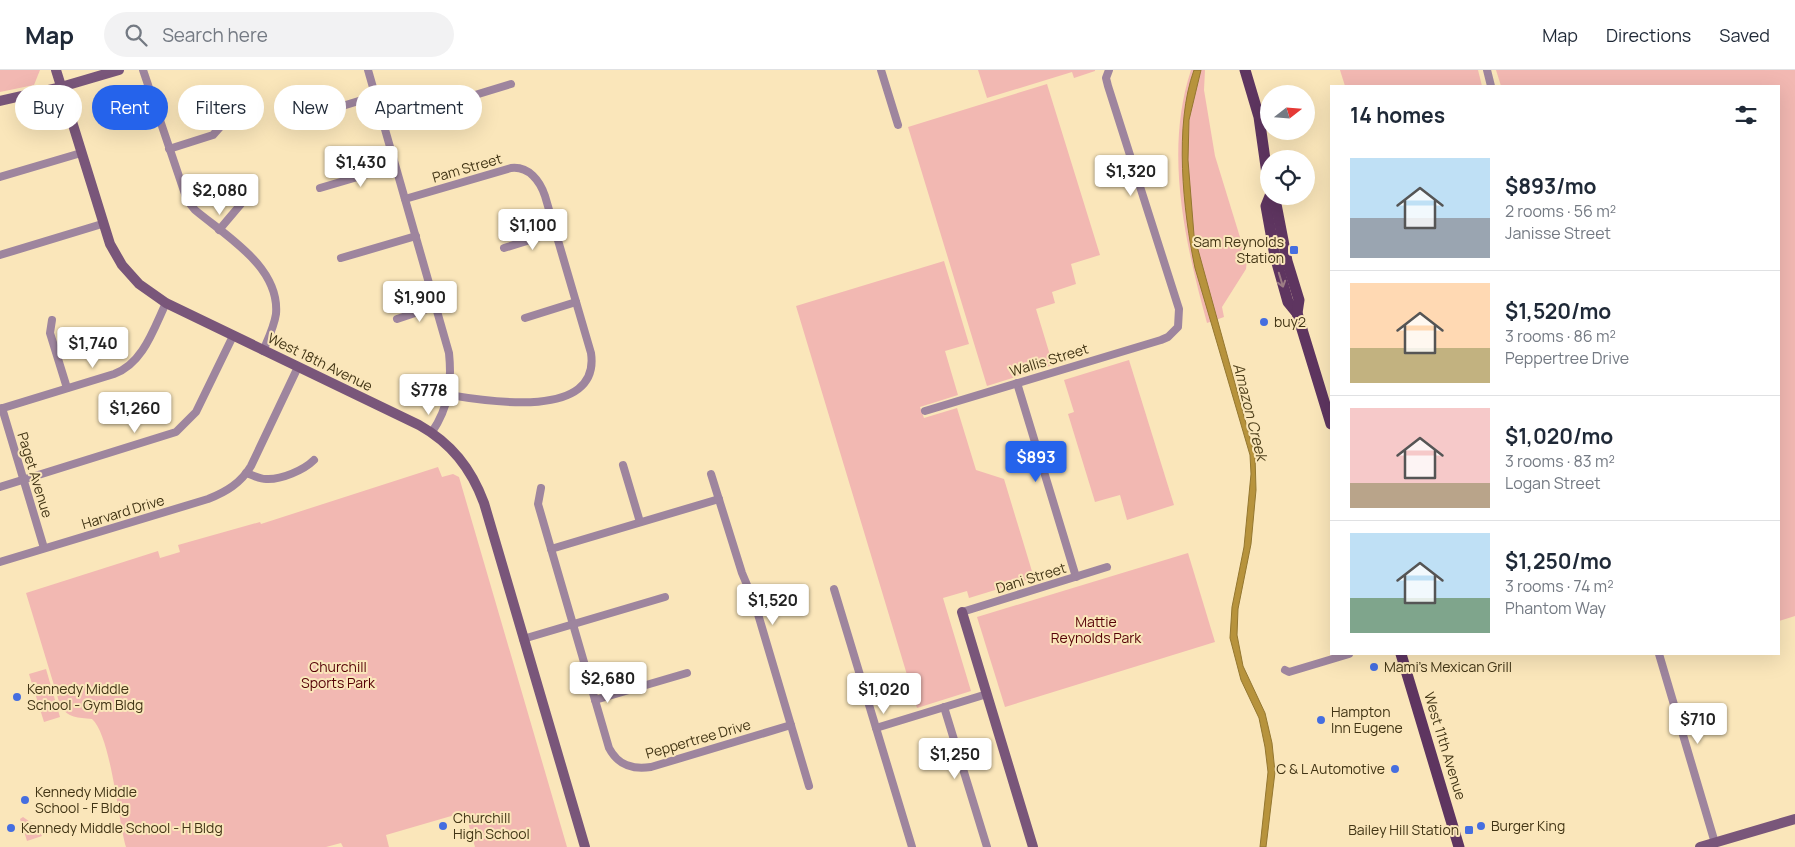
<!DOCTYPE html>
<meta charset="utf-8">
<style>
body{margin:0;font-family:Manrope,sans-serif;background:#f2f2f3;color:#1f2937;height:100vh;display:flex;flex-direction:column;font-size:19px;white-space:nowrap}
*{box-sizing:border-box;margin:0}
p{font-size:16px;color:#747a83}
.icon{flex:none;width:28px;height:28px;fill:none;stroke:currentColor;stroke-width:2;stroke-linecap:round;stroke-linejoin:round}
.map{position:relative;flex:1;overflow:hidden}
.drawer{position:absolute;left:1330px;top:15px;width:450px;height:570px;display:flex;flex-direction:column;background:#fff;border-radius:0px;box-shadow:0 5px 20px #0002}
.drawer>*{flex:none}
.hud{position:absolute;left:15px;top:15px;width:475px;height:45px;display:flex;gap:10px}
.needle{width:32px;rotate:73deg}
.tools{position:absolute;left:1260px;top:15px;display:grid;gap:10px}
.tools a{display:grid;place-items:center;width:55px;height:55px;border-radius:50%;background:#fff;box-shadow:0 5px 20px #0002;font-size:25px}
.price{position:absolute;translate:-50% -42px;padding:0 11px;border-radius:5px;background:#fff;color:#222;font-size:16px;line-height:32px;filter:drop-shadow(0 1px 2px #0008)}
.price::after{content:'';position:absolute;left:50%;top:30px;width:15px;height:11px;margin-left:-8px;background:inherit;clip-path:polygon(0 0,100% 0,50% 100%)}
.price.selected{background:#2563eb;color:#fff}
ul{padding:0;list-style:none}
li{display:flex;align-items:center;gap:15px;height:125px;padding:0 20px}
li+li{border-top:1px solid #e0e1e3}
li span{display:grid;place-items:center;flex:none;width:140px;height:100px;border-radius:0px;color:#555}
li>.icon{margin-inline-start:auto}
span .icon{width:60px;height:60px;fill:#fffc;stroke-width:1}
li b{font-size:21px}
h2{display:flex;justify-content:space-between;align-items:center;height:60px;padding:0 20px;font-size:21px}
.tag{padding:0 18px;border-radius:22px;background:#fff;box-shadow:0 5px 20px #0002;font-size:18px;line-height:45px}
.tag.selected{background:#2563eb;color:#fff}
header{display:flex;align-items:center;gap:30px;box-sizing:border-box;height:70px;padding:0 25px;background:#fff;border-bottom:1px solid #e0e1e3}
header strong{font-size:24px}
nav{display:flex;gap:28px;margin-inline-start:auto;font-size:18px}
.search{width:350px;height:45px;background:#f2f2f3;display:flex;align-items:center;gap:12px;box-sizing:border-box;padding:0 18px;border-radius:28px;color:#747a83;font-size:19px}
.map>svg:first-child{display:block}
</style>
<header>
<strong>Map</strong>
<div class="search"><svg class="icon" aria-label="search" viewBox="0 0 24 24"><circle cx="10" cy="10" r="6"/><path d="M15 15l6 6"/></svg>Search here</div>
<nav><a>Map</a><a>Directions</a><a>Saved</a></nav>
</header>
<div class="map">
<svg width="1795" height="777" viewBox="0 0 1795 777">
<rect width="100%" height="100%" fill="#fae6ba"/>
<!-- green -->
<g fill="#f2b8b2">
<polygon points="0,0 40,0 34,15 0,22"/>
<polygon points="978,0 1095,0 1095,1 1074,8 1072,2 987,28"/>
<path d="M1191,0H1205L1204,20L1215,86L1247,190L1246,199L1222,237L1224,247L1207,253C1185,172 1164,82 1191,0Z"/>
<polygon points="1340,0 1478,0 1482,16 1345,16"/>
<polygon points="1496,0 1795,0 1795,546 1779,551 1779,16 1501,16"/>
<polygon points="1047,14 1100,185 1071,194 1076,214 1052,222 1055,233 1036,239 1053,295 987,316 908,57"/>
<polygon points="944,191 969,274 945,281 958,325 920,337 924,348 957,338 976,400 1004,409 1034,508 969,528 967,521 943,528 971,621 917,638 796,236"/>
<polygon points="1129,290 1174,435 1127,450 1120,425 1095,432 1068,344 1074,342 1064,310"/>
<path d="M438,397L442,407L453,404L459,407L567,777H475L465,742L386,765L389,777H343L341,773L326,777H126C118,750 111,666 92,649C78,647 68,649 60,635L26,523L158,481L160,488L180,482L178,475L260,452L261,454Z"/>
<polygon points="1188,483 1215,572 1005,637 977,547"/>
<polygon points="46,599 60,647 44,652 29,604"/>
<polygon points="23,747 36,756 42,766 27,771 20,749"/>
</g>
<!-- water -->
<path fill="#b7933c" stroke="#947730" d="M1194,0H1201L1189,50L1188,90L1194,165L1255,386L1256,420L1251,474L1238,539L1237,565L1243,596L1265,643L1272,673L1275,702L1266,777H1260L1268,702L1265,677L1259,648L1241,610L1230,568L1232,537L1244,477L1251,404L1250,385L1195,198C1183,141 1174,55 1194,0Z"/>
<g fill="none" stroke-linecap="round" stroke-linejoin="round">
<!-- street -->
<g stroke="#9e859e" stroke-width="8">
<path d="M143,0L187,130L195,140C226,166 280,197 276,244C274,257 268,269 263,281"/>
<path d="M368,0L449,283C452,312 449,337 432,362"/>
<polyline points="881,0 898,55"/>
<polyline points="1487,0 1491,16"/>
<polyline points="300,49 375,26"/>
<polyline points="383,53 511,14"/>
<polyline points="169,79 213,65 221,56"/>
<polyline points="0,107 81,83"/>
<polyline points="320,118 395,96"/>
<path d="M405,129L511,98C529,96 540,111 545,126L591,283C601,351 485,331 449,325"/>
<polyline points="219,160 241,134"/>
<polyline points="504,178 556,162"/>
<polyline points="0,185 102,154"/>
<polyline points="341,188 416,166"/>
<polyline points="525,248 576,232"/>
<polyline points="397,249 436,236"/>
<polyline points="52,250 50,263 67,318"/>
<polyline points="1017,313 1076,507"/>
<polyline points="2,338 44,478"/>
<path d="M0,339L114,304C143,294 154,258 166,233"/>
<polyline points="925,341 1161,270 1168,267 1178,257 1179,239 1108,16 1106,8 1109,0"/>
<polyline points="623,395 640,452"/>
<path d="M246,403C253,405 259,409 266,409C281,410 304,400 314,390"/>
<polyline points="711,404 742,503 755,534 809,716"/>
<polyline points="0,417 176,362 196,342 233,266"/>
<path d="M541,418L538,434L609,678C618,695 632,700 651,697L791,655"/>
<polyline points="551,479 719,429"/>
<path d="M0,492L208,429C226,422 241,413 251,396L298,297"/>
<polyline points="834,519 912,777"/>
<polyline points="962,542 1107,497"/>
<polyline points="523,569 665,527"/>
<polyline points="1659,584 1715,773"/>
<polyline points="1285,600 1289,602 1349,584"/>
<polyline points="595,630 687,603"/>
<polyline points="944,637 987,777"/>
<polyline points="876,658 987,624"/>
</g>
<!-- secondary -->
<g stroke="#79567a" stroke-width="10">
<path d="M56,0L110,174L122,195L139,214L166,233L419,355C451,373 471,398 484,433L585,777"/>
<polyline points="0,31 61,17 119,0"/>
<polyline points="962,542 1033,777"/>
<polyline points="1700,777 1795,749"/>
</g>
<!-- primary -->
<g stroke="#5e3560" stroke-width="11">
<polyline points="1245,0 1259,47 1269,118"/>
<polyline points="1270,126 1266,136 1275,186 1288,232 1297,243 1331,354"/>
<polyline points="1270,129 1276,134 1287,191 1299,230 1297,243"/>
<polyline points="1401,584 1459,777"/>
</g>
</g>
<!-- one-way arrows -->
<defs><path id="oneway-shaft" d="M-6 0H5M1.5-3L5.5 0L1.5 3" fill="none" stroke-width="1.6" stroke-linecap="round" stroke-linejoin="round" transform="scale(1.25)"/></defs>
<use stroke="#9c7c84" href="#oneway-shaft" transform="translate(1281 210) rotate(73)"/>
<!-- markers -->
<g fill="#456ee0" stroke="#fae6ba" stroke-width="2">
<rect x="1289" y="175" width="10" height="10" rx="2.5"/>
<circle cx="1264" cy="252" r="5"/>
<circle cx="1374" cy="597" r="5"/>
<circle cx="17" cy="627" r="5"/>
<circle cx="1321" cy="650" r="5"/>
<circle cx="1395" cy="699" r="5"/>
<circle cx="25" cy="730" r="5"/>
<circle cx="443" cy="756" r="5"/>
<circle cx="1481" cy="756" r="5"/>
<circle cx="11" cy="758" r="5"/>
<rect x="1464" y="755" width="10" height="10" rx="2.5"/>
</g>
<g text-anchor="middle" stroke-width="4" stroke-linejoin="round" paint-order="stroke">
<!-- street labels -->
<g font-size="14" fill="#423515" stroke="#fae6ba">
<text transform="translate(467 98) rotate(-16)" y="5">Pam Street</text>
<text transform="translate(1049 290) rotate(-17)" y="5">Wallis Street</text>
<text transform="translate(320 292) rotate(26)" y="5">West 18th Avenue</text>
<text transform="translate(35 405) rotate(73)" y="5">Paget Avenue</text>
<text transform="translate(123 442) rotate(-17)" y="5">Harvard Drive</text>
<text transform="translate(1031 508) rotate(-17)" y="5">Dani Street</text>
<text transform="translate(698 669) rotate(-16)" y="5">Peppertree Drive</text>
<text transform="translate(1445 676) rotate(73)" y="5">West 11th Avenue</text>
</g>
<!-- poi labels -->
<g font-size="14" fill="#423515" stroke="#fae6ba" text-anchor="start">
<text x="1284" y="177" text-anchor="end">Sam Reynolds<tspan x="1284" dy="16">Station</tspan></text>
<text x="1274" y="257">buy2</text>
<text x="1384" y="602">Mami's Mexican Grill</text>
<text x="27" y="624">Kennedy Middle<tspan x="27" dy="16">School - Gym Bldg</tspan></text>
<text x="1331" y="647">Hampton<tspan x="1331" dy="16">Inn Eugene</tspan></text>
<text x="1385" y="704" text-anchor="end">C &amp; L Automotive</text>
<text x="35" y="727">Kennedy Middle<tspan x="35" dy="16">School - F Bldg</tspan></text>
<text x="453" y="753">Churchill<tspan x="453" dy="16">High School</tspan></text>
<text x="1491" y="761">Burger King</text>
<text x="21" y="763">Kennedy Middle School - H Bldg</text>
<text x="1459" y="765" text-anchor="end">Bailey Hill Station</text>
</g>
<!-- park labels -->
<g font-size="14" fill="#560207" stroke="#fae6ba">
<text x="1096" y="557">Mattie<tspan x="1096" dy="16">Reynolds Park</tspan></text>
<text x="338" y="602">Churchill<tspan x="338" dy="16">Sports Park</tspan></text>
</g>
<!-- water labels -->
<g font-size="15" font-style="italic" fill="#51421d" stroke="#fae6ba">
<text transform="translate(1250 342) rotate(76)" y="5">Amazon Creek</text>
</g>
</g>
</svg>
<div class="tools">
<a><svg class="needle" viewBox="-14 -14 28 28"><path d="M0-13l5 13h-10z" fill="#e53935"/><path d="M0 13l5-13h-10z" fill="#747a83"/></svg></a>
<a><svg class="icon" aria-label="locate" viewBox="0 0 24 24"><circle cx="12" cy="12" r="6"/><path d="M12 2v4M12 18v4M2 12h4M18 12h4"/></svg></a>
</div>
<b class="price" style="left:361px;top:118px">$1,430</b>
<b class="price" style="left:1131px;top:127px">$1,320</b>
<b class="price" style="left:220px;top:146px">$2,080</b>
<b class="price" style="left:533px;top:181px">$1,100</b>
<b class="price" style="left:420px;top:253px">$1,900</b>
<b class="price" style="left:93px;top:299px">$1,740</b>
<b class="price" style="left:429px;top:346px">$778</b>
<b class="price" style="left:135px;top:364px">$1,260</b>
<b class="price selected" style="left:1036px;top:413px">$893</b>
<b class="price" style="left:773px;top:556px">$1,520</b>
<b class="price" style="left:608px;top:634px">$2,680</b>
<b class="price" style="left:884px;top:645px">$1,020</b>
<b class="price" style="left:1698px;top:675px">$710</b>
<b class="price" style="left:955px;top:710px">$1,250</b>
<div class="hud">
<a class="tag">Buy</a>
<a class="tag selected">Rent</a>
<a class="tag">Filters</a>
<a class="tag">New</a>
<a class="tag">Apartment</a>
</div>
<section class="drawer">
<h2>14 homes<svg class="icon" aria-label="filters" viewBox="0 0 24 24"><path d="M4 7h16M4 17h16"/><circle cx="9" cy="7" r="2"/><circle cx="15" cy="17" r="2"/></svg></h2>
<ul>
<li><span style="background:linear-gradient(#bfe0f5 60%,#9aa5b1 0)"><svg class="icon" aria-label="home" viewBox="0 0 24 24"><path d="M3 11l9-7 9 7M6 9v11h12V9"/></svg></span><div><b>$893/mo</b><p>2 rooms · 56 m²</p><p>Janisse Street</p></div></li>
<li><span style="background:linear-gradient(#ffd9b3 65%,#c2b280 0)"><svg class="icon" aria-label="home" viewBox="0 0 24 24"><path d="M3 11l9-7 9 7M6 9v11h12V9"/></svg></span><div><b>$1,520/mo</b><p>3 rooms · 86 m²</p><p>Peppertree Drive</p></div></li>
<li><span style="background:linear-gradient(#f6c9c9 75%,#b9a48a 0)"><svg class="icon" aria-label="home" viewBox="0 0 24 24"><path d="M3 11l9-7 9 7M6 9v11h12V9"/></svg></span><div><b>$1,020/mo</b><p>3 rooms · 83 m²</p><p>Logan Street</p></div></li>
<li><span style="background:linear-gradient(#bfe0f5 65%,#7fa58c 0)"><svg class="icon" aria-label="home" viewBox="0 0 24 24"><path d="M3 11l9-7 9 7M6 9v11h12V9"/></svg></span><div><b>$1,250/mo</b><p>3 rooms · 74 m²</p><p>Phantom Way</p></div></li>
</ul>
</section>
</div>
